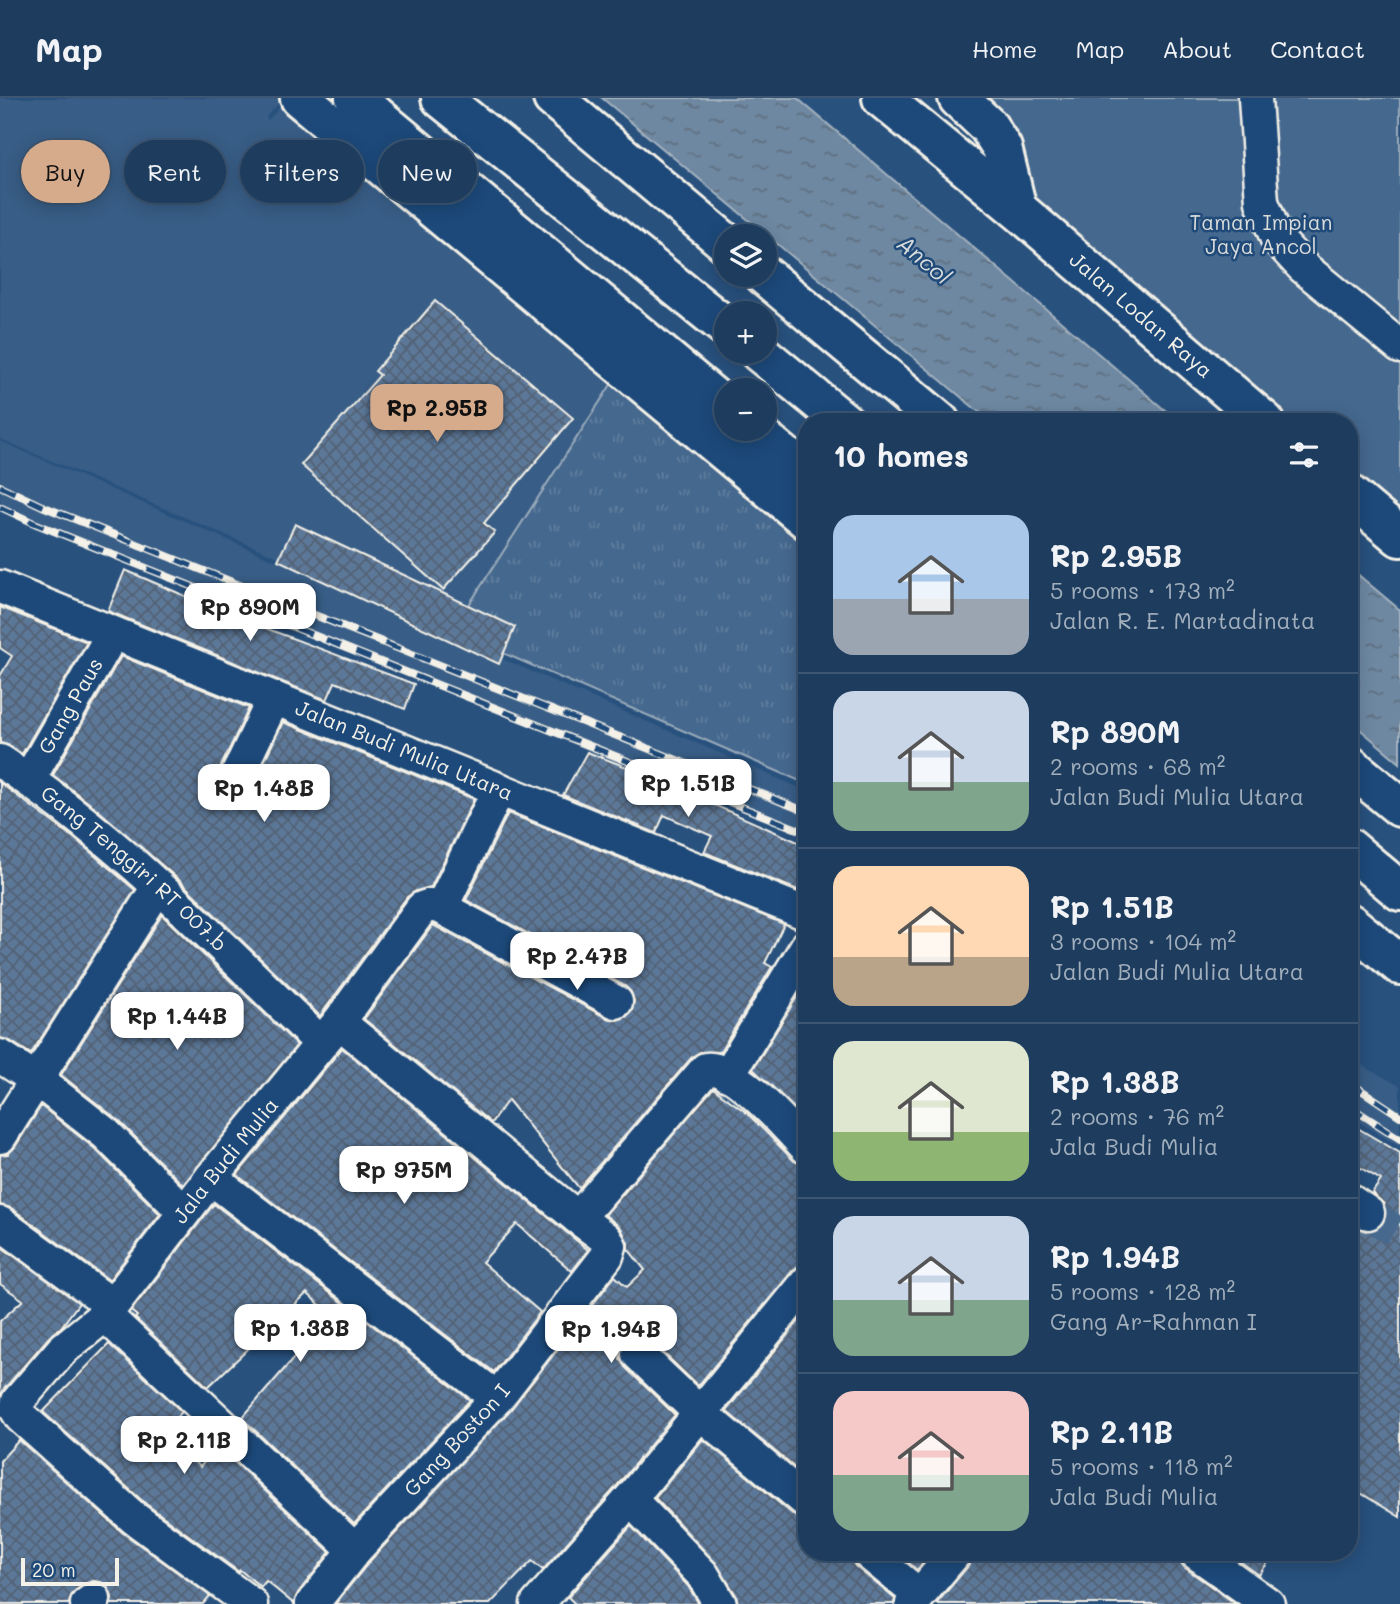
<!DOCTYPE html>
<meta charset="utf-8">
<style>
body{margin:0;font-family:Mali,sans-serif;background:#264464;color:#f1f3f6;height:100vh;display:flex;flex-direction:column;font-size:26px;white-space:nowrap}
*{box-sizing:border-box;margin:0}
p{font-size:23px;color:#a1aebc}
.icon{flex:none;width:38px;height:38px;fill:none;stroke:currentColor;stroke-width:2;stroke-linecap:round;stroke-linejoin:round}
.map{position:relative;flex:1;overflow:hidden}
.side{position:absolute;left:798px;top:315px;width:560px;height:1148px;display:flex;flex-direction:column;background:#1e3d5e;border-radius:28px;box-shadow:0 4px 18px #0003,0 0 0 2px #3c5673}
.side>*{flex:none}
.top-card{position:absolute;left:21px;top:42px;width:665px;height:63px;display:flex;gap:14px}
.buttons{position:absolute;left:714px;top:126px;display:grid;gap:14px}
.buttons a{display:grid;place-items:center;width:63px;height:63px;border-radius:50%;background:#1e3d5e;box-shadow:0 4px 18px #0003,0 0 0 2px #3c5673;font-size:35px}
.scale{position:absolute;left:21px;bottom:18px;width:98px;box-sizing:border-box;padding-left:7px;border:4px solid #f4f1e8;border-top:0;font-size:19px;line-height:24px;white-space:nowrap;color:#f4f1e8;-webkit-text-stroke:5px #1f4a7a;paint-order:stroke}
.price{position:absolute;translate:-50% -60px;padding:0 16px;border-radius:14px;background:#fff;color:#222;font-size:23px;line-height:46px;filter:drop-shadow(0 2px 4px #0008)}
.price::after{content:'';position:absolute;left:50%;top:42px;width:21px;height:16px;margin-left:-10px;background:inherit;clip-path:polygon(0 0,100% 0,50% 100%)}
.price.selected{background:#d6ab8b;color:#111}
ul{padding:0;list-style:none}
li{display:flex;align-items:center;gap:21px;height:175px;padding:0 35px}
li+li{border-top:2px solid #3c5673}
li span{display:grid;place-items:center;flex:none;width:196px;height:140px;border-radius:21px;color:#555}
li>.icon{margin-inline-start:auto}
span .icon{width:84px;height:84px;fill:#fffc;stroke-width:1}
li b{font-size:30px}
h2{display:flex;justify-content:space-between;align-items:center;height:84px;padding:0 35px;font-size:30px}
.chip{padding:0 24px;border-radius:32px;background:#1e3d5e;box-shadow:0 4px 18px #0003,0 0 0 2px #3c5673;font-size:24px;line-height:63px}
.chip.selected{background:#d6ab8b;color:#111}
header{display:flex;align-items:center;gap:42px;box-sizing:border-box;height:98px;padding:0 35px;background:#1e3d5e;border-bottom:2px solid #3c5673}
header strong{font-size:33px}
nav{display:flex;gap:38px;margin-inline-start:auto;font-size:24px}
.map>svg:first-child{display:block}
</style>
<header>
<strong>Map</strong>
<nav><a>Home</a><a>Map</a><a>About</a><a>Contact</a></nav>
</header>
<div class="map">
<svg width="1400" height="1506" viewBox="0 0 1400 1506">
<defs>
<pattern id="grass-tufts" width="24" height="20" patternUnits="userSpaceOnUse" patternTransform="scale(1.75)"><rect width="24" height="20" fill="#45688e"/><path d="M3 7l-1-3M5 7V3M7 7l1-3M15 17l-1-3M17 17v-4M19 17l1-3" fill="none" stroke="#607e9e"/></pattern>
<pattern id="water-ripples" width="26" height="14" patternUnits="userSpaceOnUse" patternTransform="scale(1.75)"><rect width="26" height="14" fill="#6e88a2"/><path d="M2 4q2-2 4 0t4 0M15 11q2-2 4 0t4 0" fill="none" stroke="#5f6e7d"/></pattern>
<pattern id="building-cross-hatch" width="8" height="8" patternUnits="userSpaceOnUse" patternTransform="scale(1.75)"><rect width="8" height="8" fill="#5b7899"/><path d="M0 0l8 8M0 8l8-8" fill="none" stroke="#536274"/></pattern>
</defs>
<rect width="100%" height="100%" fill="#28517e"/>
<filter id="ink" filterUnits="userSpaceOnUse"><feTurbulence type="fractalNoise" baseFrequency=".0143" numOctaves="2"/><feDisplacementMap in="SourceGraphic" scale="14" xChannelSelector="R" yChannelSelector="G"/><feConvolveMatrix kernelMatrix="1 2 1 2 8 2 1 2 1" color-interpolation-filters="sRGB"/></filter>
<g filter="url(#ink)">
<!-- built -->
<g fill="#375d86">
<polygon points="0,0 284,0 266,19 268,22 289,0 623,268 452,533 0,341"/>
<polygon points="0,343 807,693 807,736 776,722 0,410"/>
<polygon points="1349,960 1400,988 1400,1049 1349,1018"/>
</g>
<!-- grass -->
<polygon fill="url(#grass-tufts)" stroke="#9cacbb" stroke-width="2" points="623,268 807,421 807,686 452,533"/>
<!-- park -->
<polygon fill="#45688e" stroke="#9cacbb" stroke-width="2" points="958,0 1400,0 1400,439 1349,396 1349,324 1265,324 1017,111"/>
<!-- water -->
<g fill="url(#water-ripples)" stroke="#a4b2be" stroke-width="2">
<polygon points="602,0 797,0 1179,324 991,324"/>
<polygon points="1349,469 1400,512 1400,665 1349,622"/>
</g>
<!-- building -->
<g fill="url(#building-cross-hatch)" stroke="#f4f1e8" stroke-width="2">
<polygon points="435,203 573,320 484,425 495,434 443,492 301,367 380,277 375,273"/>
<polygon points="295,426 515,529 499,566 278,462"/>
<polygon points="125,472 220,513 414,586 405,611 335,584 327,602 108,513"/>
<polygon points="0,509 87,544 22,656 10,648 0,645 0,578 12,558 0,550"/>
<polygon points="121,558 249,610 213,685 212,694 215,702 223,709 231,710 240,707 246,701 283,624 474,701 431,789 416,793 407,799 320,918 179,782 98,712 53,677"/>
<polygon points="587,654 677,688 676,690 807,748 807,780 800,793 704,754 712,738 664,717 656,735 563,697"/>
<polygon points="0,685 74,740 135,792 31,956 10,943 0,940"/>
<polygon points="508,715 784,826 765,865 772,869 720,954 700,954 692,959 579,1090 508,1002 491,1025 364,921 433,827 607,920 617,922 626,919 632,913 634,903 631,894 625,888 466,802"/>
<polygon points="162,817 297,947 183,1087 119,1023 61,977"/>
<polygon points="803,889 807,891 807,1023 753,971"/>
<polygon points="342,950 588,1152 572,1173 517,1126 482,1164 540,1214 494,1274 237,1077"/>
<polygon points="713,990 747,1015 794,1063 807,1068 807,1166 800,1167 793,1172 698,1288 650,1242 643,1238 633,1238 624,1244 620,1252 620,1261 625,1269 675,1317 616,1389 543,1472 532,1463 490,1506 335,1506 369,1464 511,1311 615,1178 627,1189 645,1172 628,1151 628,1145 621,1130 605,1117"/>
<polygon points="41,1008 94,1050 160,1116 109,1182 11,1110 0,1107 0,1057 8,1056 15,1049"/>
<polygon points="1349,1025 1400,1055 1400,1419 1349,1388 1349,1127 1350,1125 1366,1133 1375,1132 1383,1125 1386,1116 1384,1106 1372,1095 1381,1082 1349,1063"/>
<polygon points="214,1106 470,1302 354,1426 242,1320 331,1217 307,1195 208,1289 135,1220 137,1218 131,1213"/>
<polygon points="0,1148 79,1205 61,1229 49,1239 4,1291 0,1299 0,1223 23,1202 0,1186"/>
<polygon points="807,1213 807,1380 726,1313"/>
<polygon points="109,1246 182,1314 161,1334 200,1369 218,1348 330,1454 298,1495 294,1506 266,1483 261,1489 240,1472 239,1474 146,1406 43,1314"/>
<polygon points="703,1341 795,1418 807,1422 807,1454 849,1454 855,1468 895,1501 894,1506 738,1506 736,1497 716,1465 655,1400"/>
<polygon points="19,1342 122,1434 210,1498 203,1506 111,1506 112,1499 108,1490 101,1484 93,1483 76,1492 71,1498 69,1506 0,1506 0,1363"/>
<polygon points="631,1428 688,1488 699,1506 575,1506 568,1499"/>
<polygon points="896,1454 932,1454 917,1472"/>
<polygon points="974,1454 1177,1454 1179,1462 1184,1469 1236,1506 936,1506 970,1466"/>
<polygon points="1227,1454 1275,1454 1259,1477"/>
</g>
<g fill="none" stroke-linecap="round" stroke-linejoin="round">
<!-- street-tunnel -->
<polyline stroke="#47698e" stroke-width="32" stroke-dasharray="32 16" stroke-linecap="butt" points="1368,1115 1400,1136"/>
<defs>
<g id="street">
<polyline points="1255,0 1262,104 1277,141 1303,169 1400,249"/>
<path id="s1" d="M0,489L807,816"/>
<path id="s2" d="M0,663C119,740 219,847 321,945"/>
<path id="s3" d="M29,681L113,535"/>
<polyline points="230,692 274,600"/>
<polyline points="447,798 499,691"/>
<polyline points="339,924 578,1120"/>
<polyline points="0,958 40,984 106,1036 184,1114"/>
<polyline points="728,977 807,848"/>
<polyline points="0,1039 158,789"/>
<polyline points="211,1080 497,1300"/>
<polyline points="1349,1102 1368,1115"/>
<polyline points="0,1125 112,1207"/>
<polyline points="105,1217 63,1251 18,1303 16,1311 21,1319 134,1420 251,1506"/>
<polyline points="638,1256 700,1315 807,1404"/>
<polyline points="630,1401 703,1477 720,1506"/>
<path id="s4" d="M355,1452L105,1217L211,1080L339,924L422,810L431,807L442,810L616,904"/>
<polyline points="867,1454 919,1497"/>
<polyline points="1195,1454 1268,1506"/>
<polyline points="87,1506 94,1501"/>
<path id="s5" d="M312,1506L355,1452L497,1300L607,1158L610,1148L605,1140L578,1120L706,971C734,966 788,1030 807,1050"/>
<polyline points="537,1506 630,1401 807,1184"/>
<polyline points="912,1506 956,1454"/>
</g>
<g id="secondary">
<path id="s6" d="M882,0L1017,111L1265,324"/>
<polyline points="958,0 988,28 1002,50 1017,111"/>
<polyline points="1349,396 1400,439"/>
</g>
<g id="highway">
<polyline points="300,0 807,422"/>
<polyline points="355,0 726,310"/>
<polyline points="441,0 726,229"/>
<polyline points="553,0 726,145"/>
<polyline points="764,177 940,324"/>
<polyline points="759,254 844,324"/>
<polyline points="752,331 807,376"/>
<polyline points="1349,667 1400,709"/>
<polyline points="1349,750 1400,793"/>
<polyline points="1349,825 1400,867"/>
</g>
</defs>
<!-- street casing -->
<use href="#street" stroke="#f4f1e8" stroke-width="37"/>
<!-- secondary casing -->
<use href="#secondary" stroke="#f4f1e8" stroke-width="44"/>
<!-- highway casing -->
<use href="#highway" stroke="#f4f1e8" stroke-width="44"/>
<!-- street -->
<use href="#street" stroke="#1f4a7a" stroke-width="32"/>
<!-- secondary -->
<use href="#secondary" stroke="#1f4a7a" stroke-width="38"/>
<!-- highway -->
<use href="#highway" stroke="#1f4a7a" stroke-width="38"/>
<defs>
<g id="rail">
<polyline points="0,388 42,408 807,714"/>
<polyline points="0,409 34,425 807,735"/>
<polyline points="1349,984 1400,1018"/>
<polyline points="1349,1008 1400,1041"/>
</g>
</defs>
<!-- rail casing -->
<use href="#rail" stroke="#f4f1e8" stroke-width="8"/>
<!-- rail -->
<use href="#rail" stroke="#1f4a7a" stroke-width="5" stroke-dasharray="16" stroke-linecap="butt"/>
</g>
</g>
<g text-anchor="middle" stroke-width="5" stroke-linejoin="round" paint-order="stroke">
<!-- park labels -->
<g font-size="21" fill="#dadcda" stroke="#1f4a7a">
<text x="1261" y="132">Taman Impian<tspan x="1261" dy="24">Jaya Ancol</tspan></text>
</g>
<!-- street labels -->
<g font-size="21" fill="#f4f1e8" stroke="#1f4a7a">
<text dy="7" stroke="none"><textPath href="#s6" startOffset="338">Jalan Lodan Raya</textPath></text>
<text dy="7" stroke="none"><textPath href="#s3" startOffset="84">Gang Paus</textPath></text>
<text dy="7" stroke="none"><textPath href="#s1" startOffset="436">Jalan Budi Mulia Utara</textPath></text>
<text dy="7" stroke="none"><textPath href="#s2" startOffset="172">Gang Tenggiri RT 007.b</textPath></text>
<text dy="7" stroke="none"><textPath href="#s4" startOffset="539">Jala Budi Mulia</textPath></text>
<text dy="7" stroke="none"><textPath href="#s5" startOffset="219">Gang Boston I</textPath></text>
</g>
<!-- water labels -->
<g font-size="23" font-style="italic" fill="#d9dcda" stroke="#1f4a7a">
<text transform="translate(924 162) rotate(40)" y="8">Ancol</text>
</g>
</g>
</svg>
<div class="buttons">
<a><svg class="icon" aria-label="layers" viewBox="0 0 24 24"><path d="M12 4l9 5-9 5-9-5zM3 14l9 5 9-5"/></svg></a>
<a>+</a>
<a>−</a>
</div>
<div class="scale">20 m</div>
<b class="price selected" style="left:437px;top:346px">Rp 2.95B</b>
<b class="price" style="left:250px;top:545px">Rp 890M</b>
<b class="price" style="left:688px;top:721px">Rp 1.51B</b>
<b class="price" style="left:264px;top:726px">Rp 1.48B</b>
<b class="price" style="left:577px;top:894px">Rp 2.47B</b>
<b class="price" style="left:177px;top:954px">Rp 1.44B</b>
<b class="price" style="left:404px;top:1108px">Rp 975M</b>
<b class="price" style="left:300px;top:1266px">Rp 1.38B</b>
<b class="price" style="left:611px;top:1267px">Rp 1.94B</b>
<b class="price" style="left:184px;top:1378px">Rp 2.11B</b>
<div class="top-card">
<a class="chip selected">Buy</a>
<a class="chip">Rent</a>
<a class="chip">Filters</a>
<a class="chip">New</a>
</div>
<section class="side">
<h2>10 homes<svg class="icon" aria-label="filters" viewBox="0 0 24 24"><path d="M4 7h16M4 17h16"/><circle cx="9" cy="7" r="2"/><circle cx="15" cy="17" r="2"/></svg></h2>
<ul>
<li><span style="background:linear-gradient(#a9c7e8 60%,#9aa5b1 0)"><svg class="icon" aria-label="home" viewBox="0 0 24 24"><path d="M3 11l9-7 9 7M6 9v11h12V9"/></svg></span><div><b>Rp 2.95B</b><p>5 rooms · 173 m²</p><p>Jalan R. E. Martadinata</p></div></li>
<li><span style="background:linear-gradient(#c9d6e8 65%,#7fa58c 0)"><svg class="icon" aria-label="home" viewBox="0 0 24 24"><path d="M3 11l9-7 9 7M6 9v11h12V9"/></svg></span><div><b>Rp 890M</b><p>2 rooms · 68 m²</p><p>Jalan Budi Mulia Utara</p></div></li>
<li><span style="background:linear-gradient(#ffd9b3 65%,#b9a48a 0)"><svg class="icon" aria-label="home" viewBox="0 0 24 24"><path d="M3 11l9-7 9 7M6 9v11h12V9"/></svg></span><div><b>Rp 1.51B</b><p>3 rooms · 104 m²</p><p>Jalan Budi Mulia Utara</p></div></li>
<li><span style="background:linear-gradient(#dfe7d0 65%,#8fb573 0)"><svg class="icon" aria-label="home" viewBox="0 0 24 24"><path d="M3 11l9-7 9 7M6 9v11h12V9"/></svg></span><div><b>Rp 1.38B</b><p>2 rooms · 76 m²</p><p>Jala Budi Mulia</p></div></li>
<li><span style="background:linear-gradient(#c9d6e8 60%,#7fa58c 0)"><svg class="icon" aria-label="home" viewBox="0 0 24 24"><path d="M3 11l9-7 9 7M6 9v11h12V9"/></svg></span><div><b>Rp 1.94B</b><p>5 rooms · 128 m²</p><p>Gang Ar-Rahman I</p></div></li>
<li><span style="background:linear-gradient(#f6c9c9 60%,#7fa58c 0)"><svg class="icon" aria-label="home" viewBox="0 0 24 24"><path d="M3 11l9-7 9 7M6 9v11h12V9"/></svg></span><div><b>Rp 2.11B</b><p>5 rooms · 118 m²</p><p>Jala Budi Mulia</p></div></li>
</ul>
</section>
</div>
